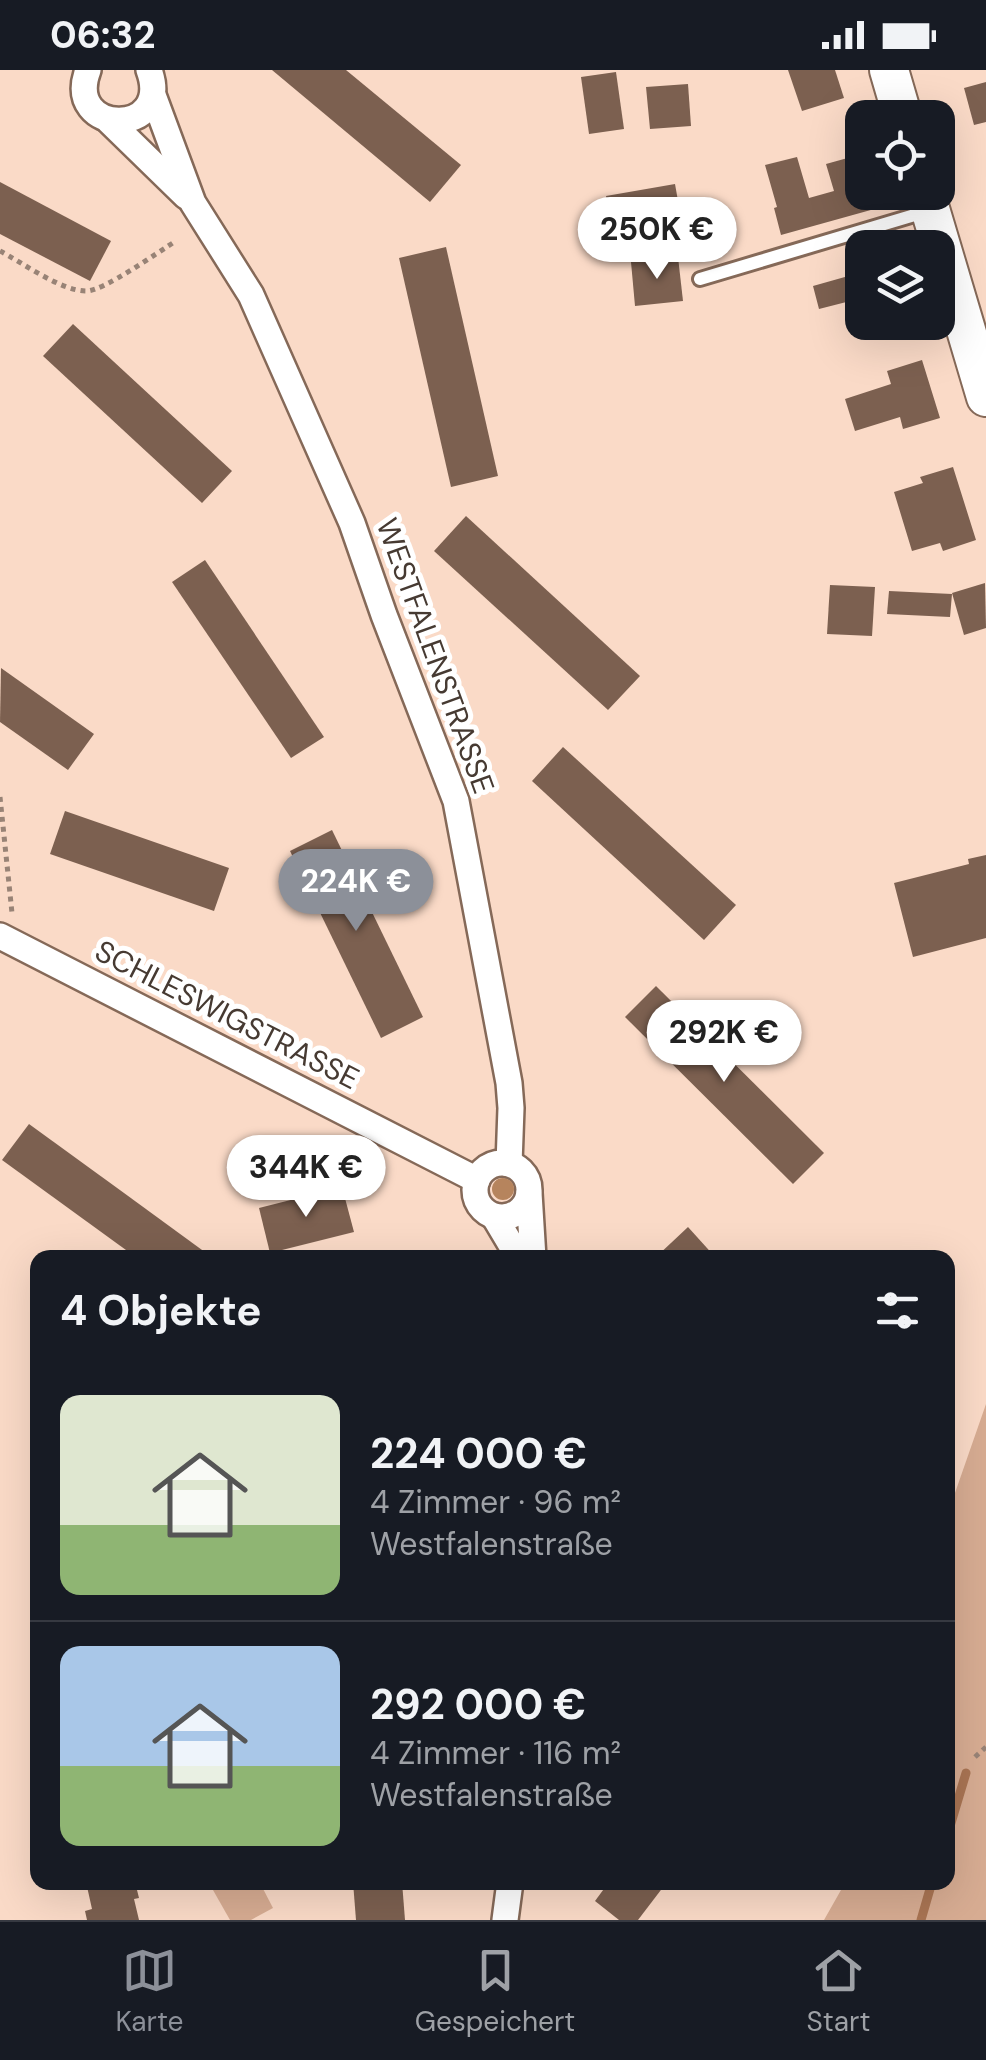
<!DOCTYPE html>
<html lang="de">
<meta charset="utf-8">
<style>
body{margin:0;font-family:"DM Sans",sans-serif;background:#20242c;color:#f1f3f6;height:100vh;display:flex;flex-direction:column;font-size:38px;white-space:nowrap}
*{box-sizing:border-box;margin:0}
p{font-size:32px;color:#9ea1a6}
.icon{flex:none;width:55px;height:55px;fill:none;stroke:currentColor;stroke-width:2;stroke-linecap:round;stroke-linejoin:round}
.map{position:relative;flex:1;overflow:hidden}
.drawer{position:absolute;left:30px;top:1180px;width:925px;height:640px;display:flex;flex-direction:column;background:#171b24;border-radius:20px;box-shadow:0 10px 40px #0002}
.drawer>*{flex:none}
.tools{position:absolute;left:845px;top:30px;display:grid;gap:20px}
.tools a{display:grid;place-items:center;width:110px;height:110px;border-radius:20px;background:#171b24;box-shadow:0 10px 40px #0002;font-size:50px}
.price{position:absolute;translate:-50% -85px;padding:0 22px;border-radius:35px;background:#fff;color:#222;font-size:32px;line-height:65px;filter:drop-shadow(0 2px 5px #0008)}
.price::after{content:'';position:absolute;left:50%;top:60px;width:30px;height:22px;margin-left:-15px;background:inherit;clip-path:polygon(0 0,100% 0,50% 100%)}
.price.current{background:#8c9099;color:#fff}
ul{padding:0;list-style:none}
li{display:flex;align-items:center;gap:30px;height:250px;padding:0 30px}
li+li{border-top:2px solid #363941}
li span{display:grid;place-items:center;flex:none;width:280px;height:200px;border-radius:20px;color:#555}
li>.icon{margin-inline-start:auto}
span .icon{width:120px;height:120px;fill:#fffc;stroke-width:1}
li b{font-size:42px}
h2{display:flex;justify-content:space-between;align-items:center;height:120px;padding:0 30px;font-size:42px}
.status{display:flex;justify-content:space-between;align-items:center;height:70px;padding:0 50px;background:#171b24;direction:ltr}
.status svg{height:28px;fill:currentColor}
.menu{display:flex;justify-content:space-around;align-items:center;height:140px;border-top:2px solid #363941;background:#171b24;font-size:28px;color:#9ea1a6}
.menu a{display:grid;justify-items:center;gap:5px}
.menu .current{color:#8c9099}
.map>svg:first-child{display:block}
</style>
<div class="status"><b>06:32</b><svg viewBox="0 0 49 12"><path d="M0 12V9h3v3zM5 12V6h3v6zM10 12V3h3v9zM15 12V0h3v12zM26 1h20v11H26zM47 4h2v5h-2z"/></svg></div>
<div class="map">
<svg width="986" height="1850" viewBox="0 0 986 1850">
<rect width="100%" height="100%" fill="#fadac7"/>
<!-- green -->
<g fill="#d7ac92">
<polygon points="986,1334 986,1850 824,1850 845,1813 948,1812 948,1443"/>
<polygon points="209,1813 260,1813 273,1838 251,1850 230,1850"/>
</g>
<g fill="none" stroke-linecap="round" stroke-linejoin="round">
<!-- stream -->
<g stroke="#a97453" stroke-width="9">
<polyline points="948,1763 966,1703"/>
<polyline points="921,1850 932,1812"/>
</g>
</g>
<!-- building -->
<g fill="#7c6050">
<polygon points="272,0 346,0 461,95 430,132"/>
<polygon points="788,0 835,0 844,28 802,41"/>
<polygon points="616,2 624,59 589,64 581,7"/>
<polygon points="986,12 986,52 974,55 964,18"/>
<polygon points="688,14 691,56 650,59 646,17"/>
<polygon points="862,84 862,122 873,122 878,138 781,165 774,138 777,137 765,95 797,87 809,128 834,121 826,94"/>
<polygon points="0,112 111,171 90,211 0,164"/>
<polygon points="675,114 683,159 628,168 626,157 613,159 606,126"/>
<polygon points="446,177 498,406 451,417 399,188"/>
<polygon points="678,187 683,231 635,236 631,192"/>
<polygon points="862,197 862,228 819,239 813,216 859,203 858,198"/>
<polygon points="73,254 232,401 202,433 43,286"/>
<polygon points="922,290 940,348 903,359 900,347 855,361 845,329 891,314 887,301"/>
<polygon points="953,397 976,470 943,481 940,473 912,481 894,422 923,413 920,407"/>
<polygon points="466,446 640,606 608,640 434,481"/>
<polygon points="205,490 324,667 291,688 172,512"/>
<polygon points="985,513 986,558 964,565 952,523"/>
<polygon points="830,515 875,517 872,566 827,564"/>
<polygon points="889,521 952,524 950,547 887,544"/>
<polygon points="1,598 94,664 68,700 0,652"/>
<polygon points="563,677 736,835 704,870 532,711"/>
<polygon points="65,741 229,798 214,841 50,784"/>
<polygon points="332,760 423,947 381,968 290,781"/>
<polygon points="986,785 986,868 913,887 894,813 969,794 968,789"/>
<polygon points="656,916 824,1083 793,1114 625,947"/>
<polygon points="29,1054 124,1123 213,1188 137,1188 2,1090"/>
<polygon points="342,1117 354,1162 270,1183 259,1138"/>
<polygon points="688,1157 716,1188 655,1188"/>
<polygon points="86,1812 135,1812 139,1828 134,1829 139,1850 87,1850 85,1841 92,1839"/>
<polygon points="353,1812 402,1812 405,1850 356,1850"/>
<polygon points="609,1812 667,1812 638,1850 619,1850 595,1831"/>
</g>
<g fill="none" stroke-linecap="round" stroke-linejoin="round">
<defs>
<polyline id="service" points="700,209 928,141"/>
<g id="minor">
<path d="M88,0C63,66 174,68 149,0"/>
<polyline points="153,25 193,133 251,225 352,453 384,545 456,731 509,1013 511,1038 509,1094"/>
<polyline points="109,51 186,126"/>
<polyline points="0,866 477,1110"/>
<circle cx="502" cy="1120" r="27"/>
<polyline points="529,1123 533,1188"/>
<polyline points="494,1146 519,1188"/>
<polyline points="505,1850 510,1812"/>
</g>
<g id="primary">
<polyline points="889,0 903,48"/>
<polyline points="925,122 986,327"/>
</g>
</defs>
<!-- service casing -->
<use href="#service" stroke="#856958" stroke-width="18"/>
<!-- minor casing -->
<use href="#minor" stroke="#856958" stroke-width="30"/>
<!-- primary casing -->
<use href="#primary" stroke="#856958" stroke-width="42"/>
<!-- path -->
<g stroke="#988376" stroke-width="5" stroke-dasharray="5 5" stroke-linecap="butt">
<path d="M0,181C23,193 61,221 86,221C104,221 158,182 176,171"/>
<polyline points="0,727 12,843"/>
<polyline points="975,1687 986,1677"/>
</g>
<!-- service -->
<use href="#service" stroke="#fff" stroke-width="12"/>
<!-- minor -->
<use href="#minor" stroke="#fff" stroke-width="25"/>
<!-- primary -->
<use href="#primary" stroke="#fff" stroke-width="38"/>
</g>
<!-- trees -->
<circle fill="#b6845d" cx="503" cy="1119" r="11"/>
<g text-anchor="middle" stroke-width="10" stroke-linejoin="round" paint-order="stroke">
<!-- street labels -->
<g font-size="30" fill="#463a32" stroke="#fff">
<text transform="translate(435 586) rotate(70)" y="10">WESTFALENSTRASSE</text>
<text transform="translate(227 945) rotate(27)" y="10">SCHLESWIGSTRASSE</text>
</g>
</g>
</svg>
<div class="tools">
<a><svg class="icon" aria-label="locate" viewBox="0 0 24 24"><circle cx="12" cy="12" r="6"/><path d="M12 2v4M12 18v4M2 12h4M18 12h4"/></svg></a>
<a><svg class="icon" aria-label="layers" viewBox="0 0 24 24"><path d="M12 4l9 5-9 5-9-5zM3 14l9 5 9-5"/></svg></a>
</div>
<b class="price" style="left:657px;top:212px">250K €</b>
<b class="price current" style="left:356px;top:864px">224K €</b>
<b class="price" style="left:724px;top:1015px">292K €</b>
<b class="price" style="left:306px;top:1150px">344K €</b>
<section class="drawer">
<h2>4 Objekte<svg class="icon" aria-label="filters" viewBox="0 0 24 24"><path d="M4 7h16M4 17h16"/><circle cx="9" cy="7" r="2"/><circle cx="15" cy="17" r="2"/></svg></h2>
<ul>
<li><span style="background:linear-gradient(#dfe7d0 65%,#8fb573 0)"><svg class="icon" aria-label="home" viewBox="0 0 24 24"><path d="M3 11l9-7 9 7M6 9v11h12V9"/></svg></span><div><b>224 000 €</b><p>4 Zimmer · 96 m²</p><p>Westfalenstraße</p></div></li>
<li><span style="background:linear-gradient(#a9c7e8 60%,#8fb573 0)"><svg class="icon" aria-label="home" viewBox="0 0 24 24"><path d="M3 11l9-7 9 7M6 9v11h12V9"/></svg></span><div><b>292 000 €</b><p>4 Zimmer · 116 m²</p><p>Westfalenstraße</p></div></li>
</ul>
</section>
</div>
<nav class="menu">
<a class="current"><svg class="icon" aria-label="map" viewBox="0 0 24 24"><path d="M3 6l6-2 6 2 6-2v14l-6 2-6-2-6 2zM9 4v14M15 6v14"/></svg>Karte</a>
<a><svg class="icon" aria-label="saved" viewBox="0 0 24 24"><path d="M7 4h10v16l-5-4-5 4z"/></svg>Gespeichert</a>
<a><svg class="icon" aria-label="home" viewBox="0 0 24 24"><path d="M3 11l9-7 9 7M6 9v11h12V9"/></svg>Start</a>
</nav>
